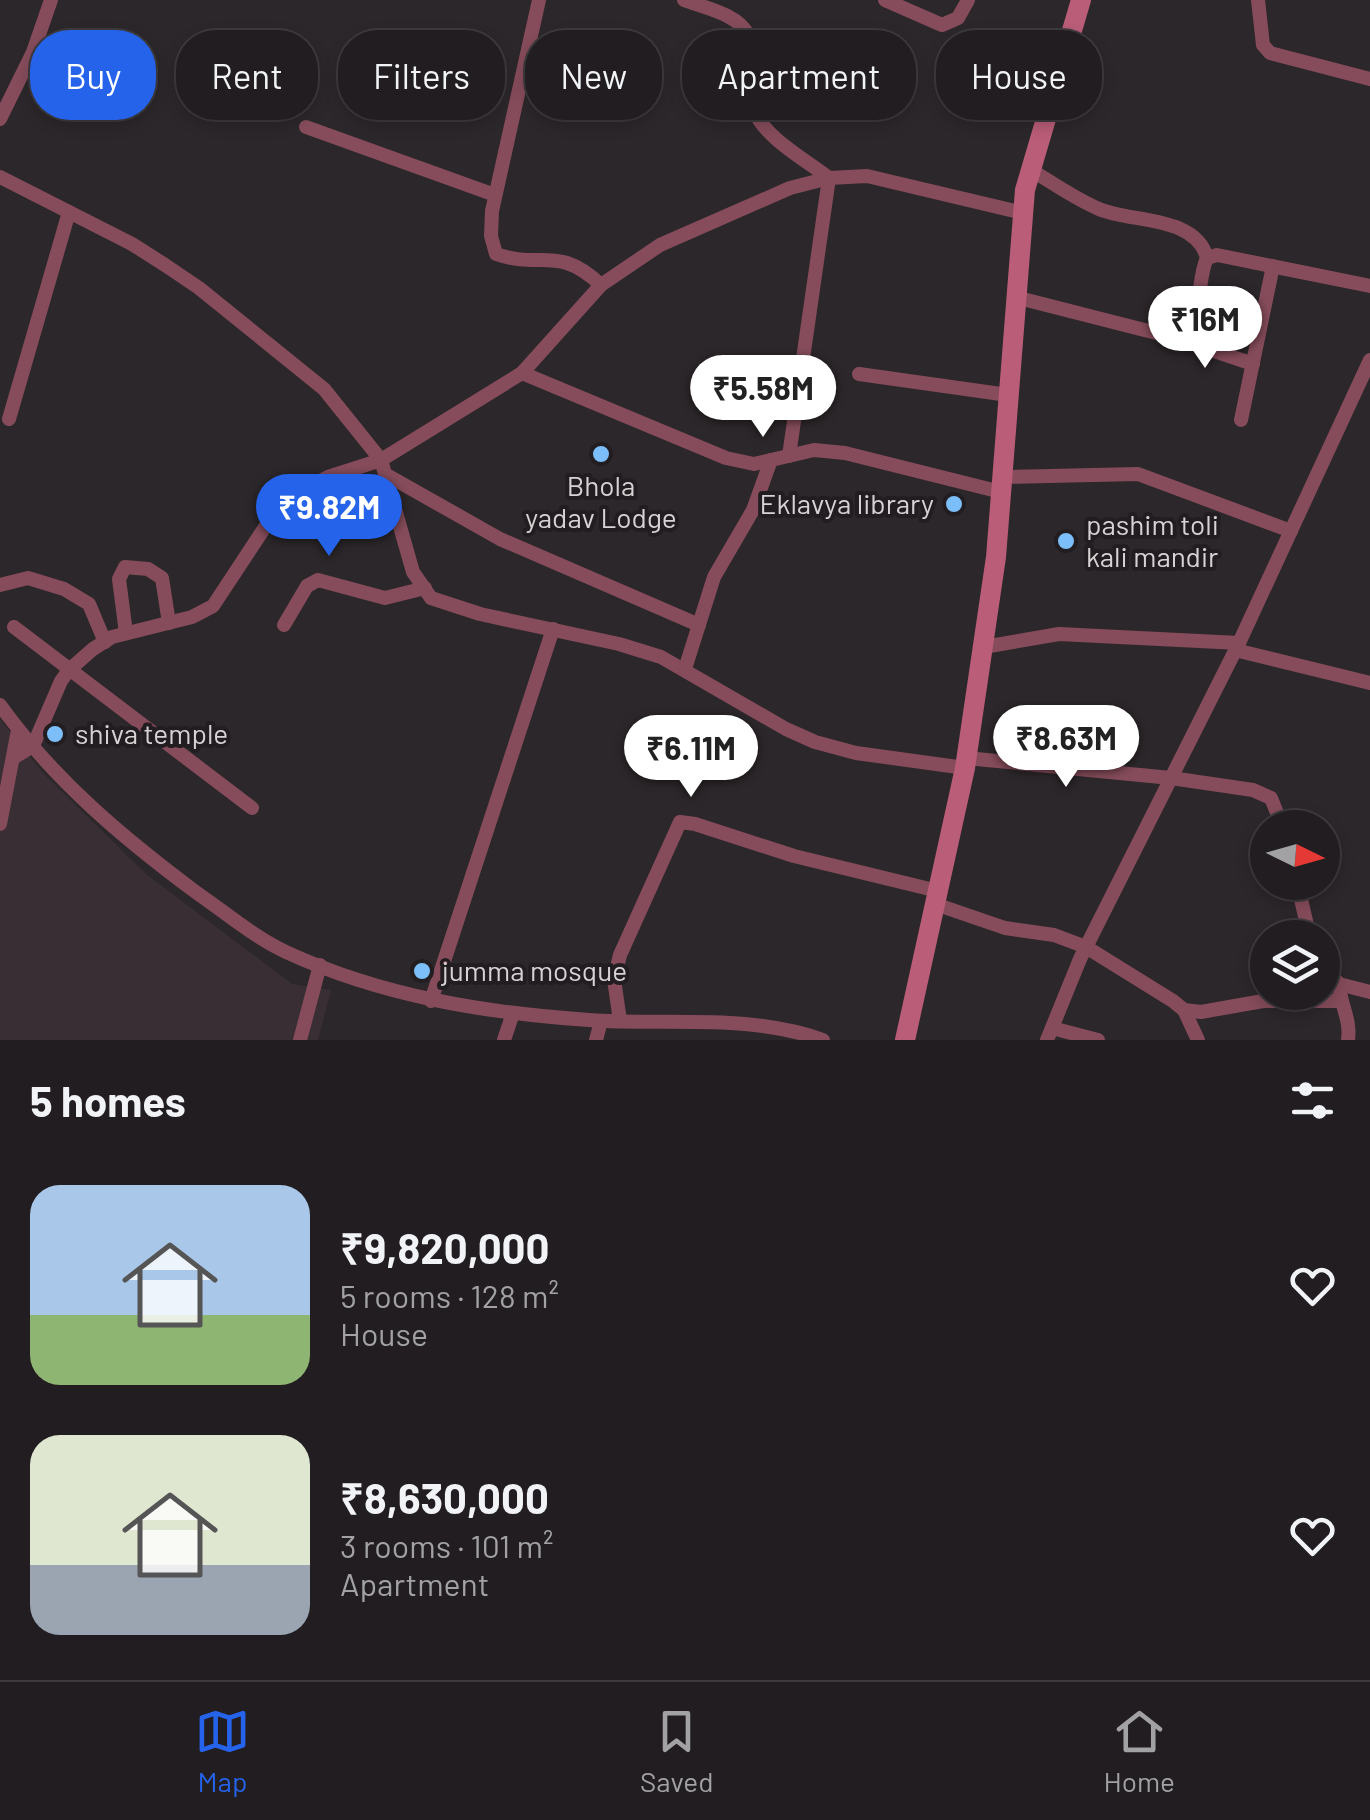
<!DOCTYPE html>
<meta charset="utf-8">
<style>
body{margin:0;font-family:Barlow,sans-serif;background:#292629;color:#f1f3f6;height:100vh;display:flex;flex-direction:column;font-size:38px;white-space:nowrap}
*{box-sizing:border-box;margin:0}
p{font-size:32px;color:#a2a2a5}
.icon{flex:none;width:55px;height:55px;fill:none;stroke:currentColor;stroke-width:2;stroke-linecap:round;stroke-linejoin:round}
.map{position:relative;height:1040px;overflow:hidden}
.details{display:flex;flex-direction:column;background:#211d20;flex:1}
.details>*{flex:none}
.hud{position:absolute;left:30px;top:30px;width:1310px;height:90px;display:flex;gap:20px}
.needle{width:65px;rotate:95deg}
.buttons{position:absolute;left:1250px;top:810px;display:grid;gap:20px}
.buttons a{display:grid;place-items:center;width:90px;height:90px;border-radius:50%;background:#211d20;box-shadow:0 5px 15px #0003,0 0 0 2px #3e3b3e;font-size:50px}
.price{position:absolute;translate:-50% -85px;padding:0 22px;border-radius:35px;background:#fff;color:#222;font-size:32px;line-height:65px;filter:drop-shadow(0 2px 5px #0008)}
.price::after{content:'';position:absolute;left:50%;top:60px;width:30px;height:22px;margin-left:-15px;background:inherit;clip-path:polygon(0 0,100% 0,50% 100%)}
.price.active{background:#2563eb;color:#fff}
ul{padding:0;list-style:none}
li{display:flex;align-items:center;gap:30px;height:250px;padding:0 30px}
li span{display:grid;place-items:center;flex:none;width:280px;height:200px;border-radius:30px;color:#555}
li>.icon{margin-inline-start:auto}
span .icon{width:120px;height:120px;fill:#fffc;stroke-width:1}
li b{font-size:42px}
h2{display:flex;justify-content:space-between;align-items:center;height:120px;padding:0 30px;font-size:42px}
.chip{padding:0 35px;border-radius:40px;background:#211d20;box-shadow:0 5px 15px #0003,0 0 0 2px #3e3b3e;font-size:35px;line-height:90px}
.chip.active{background:#2563eb;color:#fff}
.menu{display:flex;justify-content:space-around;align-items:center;height:140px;border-top:2px solid #3e3b3e;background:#211d20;font-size:28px;color:#a2a2a5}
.menu a{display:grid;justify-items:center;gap:5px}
.menu .active{color:#2563eb}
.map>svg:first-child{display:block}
</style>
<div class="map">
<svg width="1370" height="1040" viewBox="0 0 1370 1040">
<rect width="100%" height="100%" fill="#2c272a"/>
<!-- built -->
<polygon fill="#392e34" points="0,719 44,774 146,874 292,984 331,990 318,1040 0,1040"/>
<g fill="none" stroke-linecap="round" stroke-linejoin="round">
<!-- street -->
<g stroke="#864c5b" stroke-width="14">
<path d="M539,0L492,211L491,236L496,254C542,270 557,244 601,285"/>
<path d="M684,0C705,8 738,14 748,35C749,59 745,86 753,108C764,138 805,159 829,178L789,456"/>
<polyline points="885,0 942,25 958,18 968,0"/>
<polyline points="1258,0 1263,45 1270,53 1370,79"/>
<polyline points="0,119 33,52 51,0"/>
<polyline points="306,127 495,195"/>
<path d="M1031,170C1053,183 1075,199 1099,209C1131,223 1196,215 1207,258"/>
<polyline points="0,177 132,244 165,265 199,288 324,389 381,460 413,572 431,598 480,614 619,644 661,657 786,729 815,742 856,753 965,768"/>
<path d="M1015,297L1172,337C1205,333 1195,283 1207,258L1217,255L1370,286"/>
<polyline points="1173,337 1253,364"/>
<polyline points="522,373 726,458 754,464 814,450 845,453 1001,492"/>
<polyline points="859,374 1008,395"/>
<polyline points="9,419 69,212"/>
<polyline points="1241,420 1273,266"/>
<polyline points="385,474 500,539 699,625"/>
<polyline points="1002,477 1138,474 1291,531"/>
<polyline points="0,585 28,578 64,589 89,604 105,642"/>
<polyline points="284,625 307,586 318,580 385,598 425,588"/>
<polyline points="14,627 252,808"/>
<polyline points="126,633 119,579 125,567 148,569 162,578 169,623"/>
<polyline points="984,647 1059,634 1239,643"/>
<polyline points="1235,650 1370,683"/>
<polyline points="685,669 714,577 753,510 771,460"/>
<path d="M0,705C54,780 123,838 197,893C226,913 254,937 286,952C381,996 485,1013 589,1020C667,1026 747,1013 823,1040"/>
<polyline points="13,758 33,746 61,681 69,670 93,649 112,637 192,617 213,606 275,512 292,496 328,477 381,460 522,373 601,285 660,245 790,188 829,178 867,176 1023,213"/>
<polyline points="966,758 1171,778 1253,790 1271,798 1283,828"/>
<polyline points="0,824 18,730"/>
<polyline points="1297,882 1310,938"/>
<polyline points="935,904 1005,928 1054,935 1086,947 1173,1001 1184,1010 1198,1040"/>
<polyline points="1322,964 1339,984 1370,992"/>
<path d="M1339,984C1340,1004 1351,1019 1348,1040"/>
<polyline points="431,1001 553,629"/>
<polyline points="1184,1010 1201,1012 1263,1001 1340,1001"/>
<polyline points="620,1021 614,979 620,955 680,822 695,824 794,856 938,891"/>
<polyline points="1052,1028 1098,1040"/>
<polyline points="300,1040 320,965"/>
<polyline points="504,1040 513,1013"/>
<polyline points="596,1040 601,1021"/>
<polyline points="1047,1040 1080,959 1239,643 1370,360"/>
</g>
<!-- secondary -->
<polyline stroke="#ba5d78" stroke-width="20" points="905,1040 965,768 996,557 1025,190 1081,0"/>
</g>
<!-- markers -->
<g fill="#7cbef9" stroke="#221d20" stroke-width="4">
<circle cx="601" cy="454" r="10"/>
<circle cx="954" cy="504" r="10"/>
<circle cx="1066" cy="541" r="10"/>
<circle cx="55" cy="734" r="10"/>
<circle cx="422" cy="971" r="10"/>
</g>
<g text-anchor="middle" stroke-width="8" stroke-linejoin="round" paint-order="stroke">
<!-- poi labels -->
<g font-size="28" fill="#d7d3d5" stroke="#221d20" text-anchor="start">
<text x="601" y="496" text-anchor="middle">Bhola<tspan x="601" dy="32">yadav Lodge</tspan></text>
<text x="934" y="514" text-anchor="end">Eklavya library</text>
<text x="1086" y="535">pashim toli<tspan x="1086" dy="32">kali mandir</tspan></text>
<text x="75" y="744">shiva temple</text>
<text x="442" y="981">jumma mosque</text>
</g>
</g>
</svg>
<div class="buttons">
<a><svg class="needle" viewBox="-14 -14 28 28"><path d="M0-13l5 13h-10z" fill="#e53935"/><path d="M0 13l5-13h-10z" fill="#a2a2a5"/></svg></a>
<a><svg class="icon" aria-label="layers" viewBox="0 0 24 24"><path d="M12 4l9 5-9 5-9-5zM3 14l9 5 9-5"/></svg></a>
</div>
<b class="price" style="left:1205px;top:371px">₹16M</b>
<b class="price" style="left:763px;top:440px">₹5.58M</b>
<b class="price active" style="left:329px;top:559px">₹9.82M</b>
<b class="price" style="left:1066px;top:790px">₹8.63M</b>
<b class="price" style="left:691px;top:800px">₹6.11M</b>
<div class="hud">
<a class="chip active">Buy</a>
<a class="chip">Rent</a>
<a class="chip">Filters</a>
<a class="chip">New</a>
<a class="chip">Apartment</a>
<a class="chip">House</a>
</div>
</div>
<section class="details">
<h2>5 homes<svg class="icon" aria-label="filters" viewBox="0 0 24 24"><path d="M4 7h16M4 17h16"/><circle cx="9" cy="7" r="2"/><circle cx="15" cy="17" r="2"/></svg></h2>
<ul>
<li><span style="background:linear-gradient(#a9c7e8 65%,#8fb573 0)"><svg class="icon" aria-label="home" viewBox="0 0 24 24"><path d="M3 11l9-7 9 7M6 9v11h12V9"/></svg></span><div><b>₹9,820,000</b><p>5 rooms · 128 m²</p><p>House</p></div><svg class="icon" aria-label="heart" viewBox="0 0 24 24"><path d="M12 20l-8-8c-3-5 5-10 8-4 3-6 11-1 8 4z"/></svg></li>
<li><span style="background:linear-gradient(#dfe7d0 65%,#9aa5b1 0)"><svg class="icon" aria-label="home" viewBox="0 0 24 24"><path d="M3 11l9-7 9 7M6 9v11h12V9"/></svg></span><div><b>₹8,630,000</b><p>3 rooms · 101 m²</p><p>Apartment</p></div><svg class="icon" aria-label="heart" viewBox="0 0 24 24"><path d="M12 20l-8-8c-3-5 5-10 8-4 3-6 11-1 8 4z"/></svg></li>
</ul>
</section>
<nav class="menu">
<a class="active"><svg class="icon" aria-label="map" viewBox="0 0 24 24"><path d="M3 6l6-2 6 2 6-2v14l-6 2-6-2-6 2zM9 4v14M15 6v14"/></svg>Map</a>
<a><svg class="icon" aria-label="saved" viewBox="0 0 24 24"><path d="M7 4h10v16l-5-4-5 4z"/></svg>Saved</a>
<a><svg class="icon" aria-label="home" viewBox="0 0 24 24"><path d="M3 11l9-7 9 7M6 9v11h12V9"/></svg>Home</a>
</nav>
